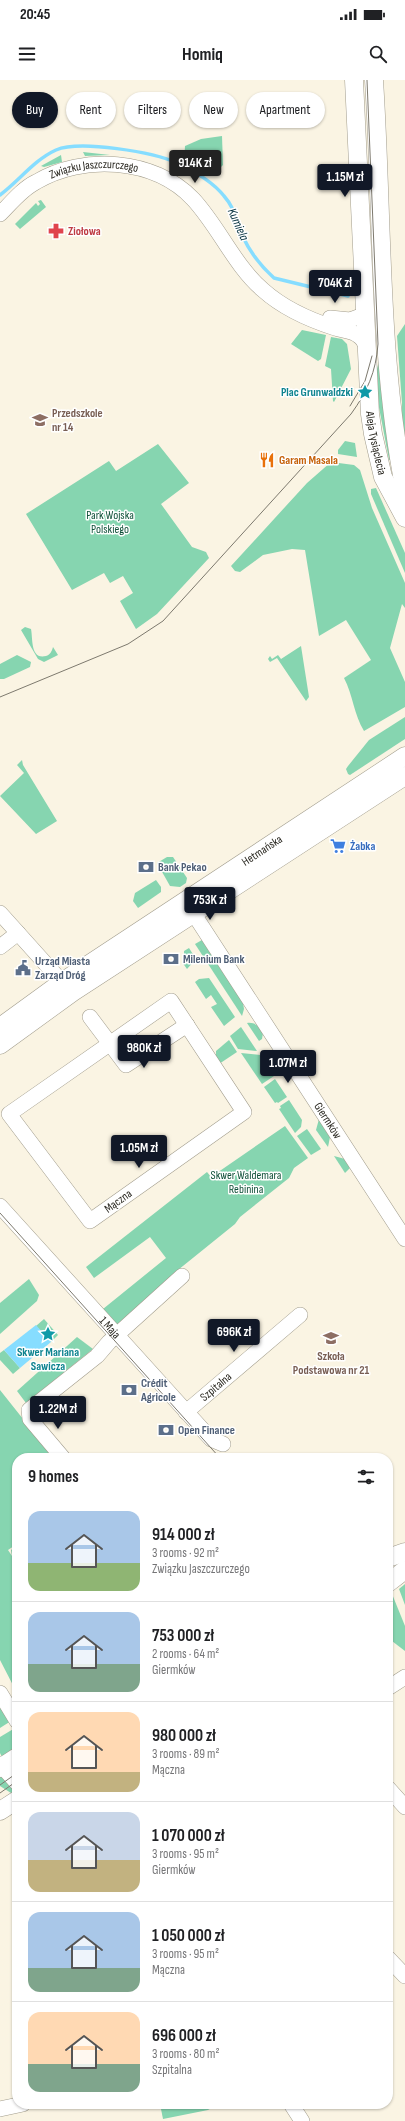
<!DOCTYPE html>
<meta charset="utf-8">
<style>
body{margin:0;font-family:"Sofia Sans Condensed",sans-serif;background:#f2f2f2;color:#202124;height:100vh;display:flex;flex-direction:column;font-size:15px;white-space:nowrap}
*{box-sizing:border-box;margin:0}
p{font-size:13px;color:#757577}
.icon{flex:none;width:22px;height:22px;fill:none;stroke:currentColor;stroke-width:2;stroke-linecap:round;stroke-linejoin:round}
.map{position:relative;flex:1;overflow:hidden}
.sheet{position:absolute;left:12px;top:1373px;width:381px;height:656px;display:flex;flex-direction:column;background:#fff;border-radius:16px;box-shadow:0 1px 3px #0004}
.sheet>*{flex:none}
.top-card{position:absolute;left:12px;top:12px;width:381px;height:36px;display:flex;gap:8px}
.price{position:absolute;translate:-50% -34px;padding:0 9px;border-radius:4px;background:#111827;color:#fff;font-size:13px;line-height:26px;filter:drop-shadow(0 1px 2px #0008)}
.price::after{content:'';position:absolute;left:50%;top:24px;width:12px;height:9px;margin-left:-6px;background:inherit;clip-path:polygon(0 0,100% 0,50% 100%)}
.price.selected{background:#222;color:#fff}
ul{padding:0;list-style:none}
li{display:flex;align-items:center;gap:12px;height:100px;padding:0 16px}
li+li{border-top:1px solid #e0e0e0}
li span{display:grid;place-items:center;flex:none;width:112px;height:80px;border-radius:12px;color:#555}
li>.icon{margin-inline-start:auto}
span .icon{width:48px;height:48px;fill:#fffc;stroke-width:1}
li b{font-size:17px}
h2{display:flex;justify-content:space-between;align-items:center;height:48px;padding:0 16px;font-size:17px}
.tag{padding:0 14px;border-radius:18px;background:#fff;box-shadow:0 1px 3px #0004;font-size:14px;line-height:36px}
.tag.selected{background:#111827;color:#fff}
.status{display:flex;justify-content:space-between;align-items:center;height:28px;padding:0 20px;background:#fff;direction:ltr}
.status svg{height:11px;fill:currentColor}
header{display:flex;justify-content:space-between;align-items:center;height:52px;padding:0 16px;background:#fff;font-size:18px;font-weight:700}
.map>svg:first-child{display:block}
</style>
<div class="status"><b>20:45</b><svg viewBox="0 0 49 12"><path d="M0 12V9h3v3zM5 12V6h3v6zM10 12V3h3v9zM15 12V0h3v12zM26 1h20v11H26zM47 4h2v5h-2z"/></svg></div>
<header><svg class="icon" aria-label="menu" viewBox="0 0 24 24"><path d="M4 6h16M4 12h16M4 18h16"/></svg>Homiq<svg class="icon" aria-label="search" viewBox="0 0 24 24"><circle cx="10" cy="10" r="6"/><path d="M15 15l6 6"/></svg></header>
<div class="map">
<svg width="405" height="2041" viewBox="0 0 405 2041">
<rect width="100%" height="100%" fill="#faf4e3"/>
<!-- green -->
<g fill="#86d5b0">
<polygon points="222,56 223,85 217,91 202,92 184,81 185,66 201,59"/>
<polygon points="83,72 110,75 85,76"/>
<polygon points="61,75 62,82 44,87 41,86"/>
<polygon points="41,120 46,127 20,149 15,144 36,123 38,126 40,124 38,121"/>
<polygon points="405,244 405,386 401,364 402,323 397,256"/>
<polygon points="302,250 326,255 321,279 318,281 291,264"/>
<polygon points="331,257 342,259 347,264 351,289 334,322 333,321 331,289 325,286"/>
<polygon points="380,277 393,379 389,380 374,301"/>
<polygon points="345,361 355,363 357,377 338,374 338,370"/>
<polygon points="158,364 189,403 161,424 192,467 206,472 209,478 157,534 136,549 120,521 133,513 123,496 110,503 104,493 72,510 26,434 109,381 116,391"/>
<path d="M331,382L354,385L360,390L372,428L405,503V528L402,524L390,568L405,602V627L364,651C354,635 353,615 344,598L371,580L346,540L319,556L305,470L292,469L263,475L240,492L235,491L231,486L307,403Z"/>
<polygon points="376,408 405,473 405,493 371,414 371,409"/>
<path d="M25,547L31,549C33,558 30,580 46,576C50,575 52,571 53,567L58,575L44,582L38,579L21,550Z"/>
<polygon points="301,566 309,617 306,621 277,578 270,582 268,579 270,576 272,579 278,575 281,579"/>
<polygon points="17,575 31,582 30,587 4,599 0,599 0,584"/>
<polygon points="405,637 405,659 350,695 348,694 346,689 348,686 369,660"/>
<polygon points="22,680 23,685 57,741 36,754 0,716 24,693 17,685"/>
<polygon points="167,777 173,777 187,798 186,803 180,807 170,806 157,783"/>
<polygon points="156,800 161,807 161,812 138,828 133,821 135,813"/>
<polygon points="202,860 243,923 244,929 242,936 195,864"/>
<polygon points="189,868 196,879 187,889 182,882 186,879 184,875 184,871"/>
<polygon points="209,898 235,937 224,946 211,927 217,924 211,915 206,919 195,902 199,899"/>
<path d="M247,943C256,942 259,947 263,953L262,959L259,961Z"/>
<polygon points="241,947 257,971 238,969 230,956"/>
<polygon points="229,960 237,972 219,984 216,979 216,971"/>
<polygon points="241,973 260,975 274,996 262,1004"/>
<polygon points="275,999 287,1017 278,1023 277,1022 275,1023 264,1007"/>
<polygon points="289,1020 302,1040 301,1047 295,1053 279,1029 281,1028 280,1026"/>
<polygon points="319,1039 330,1057 328,1067 316,1050"/>
<polygon points="285,1046 308,1078 294,1088 289,1098 240,1137 235,1144 178,1190 119,1247 103,1229 166,1178 150,1157 94,1198 86,1187 207,1092 211,1097"/>
<polygon points="307,1049 321,1069 311,1075 297,1056"/>
<polygon points="334,1076 345,1079 350,1088 345,1093"/>
<polygon points="29,1199 39,1215 37,1221 0,1254 0,1223"/>
<polygon points="44,1239 58,1255 51,1262 36,1246"/>
<polygon points="77,1257 93,1269 26,1323 17,1311"/>
<polygon points="4,1270 20,1288 13,1294 0,1280 0,1273"/>
<polygon points="0,1310 54,1378 17,1378 17,1464 8,1470 12,1476 11,1470 17,1466 17,1613 0,1580"/>
<polygon points="405,1504 405,1525 399,1509"/>
<polygon points="392,1514 405,1546 405,1571 388,1558 388,1516"/>
<polygon points="0,1626 11,1641 0,1648"/>
<polygon points="15,1648 17,1651 17,1670 2,1677 0,1673 0,1657"/>
<polygon points="0,1695 16,1710 11,1713 0,1706"/>
<polygon points="160,2024 218,2024 208,2030 163,2039"/>
</g>
<!-- water -->
<polygon fill="#86ddff" points="36,1245 51,1262 20,1288 4,1270"/>
<g fill="none" stroke-linecap="round" stroke-linejoin="round">
<!-- stream -->
<path stroke="#86ddff" stroke-width="3.5" d="M0,115C19,101 34,80 56,70C80,60 154,72 177,83C194,91 213,102 224,116C235,128 237,142 243,157C250,172 262,187 274,198L348,216"/>
<defs>
<g id="minor">
<path id="s1" d="M0,134C11,123 22,109 36,102C83,74 154,78 193,119C219,147 234,185 263,210C283,228 310,240 335,248C344,251 353,250 360,257C363,259 365,264 367,267"/>
<polyline points="330,238 350,240 366,234"/>
<path id="s2" d="M188,825L405,1159"/>
<polyline points="0,833 62,902"/>
<polyline points="0,867 18,853"/>
<polygon points="171,921 244,1032 90,1141 9,1034"/>
<polyline points="90,937 126,985 187,945"/>
<path id="s3" d="M0,1126L211,1359L223,1364"/>
<path id="s4" d="M186,1332L300,1235"/>
<polyline points="63,1378 30,1339 29,1330 97,1276 109,1262 182,1196"/>
<polyline points="388,1608 405,1597"/>
<polyline points="0,1613 17,1641"/>
<polyline points="0,1684 17,1703"/>
<polyline points="388,1708 405,1727"/>
<polyline points="388,1878 405,1896"/>
<polyline points="291,2024 302,2041"/>
<polyline points="0,2029 23,2024"/>
</g>
<g id="major">
<path id="s5" d="M354,0L370,334L373,354L383,397L405,438"/>
<path d="M374,0C383,136 378,277 405,411"/>
<path id="s6" d="M0,947L62,902L405,676"/>
<polyline points="0,965 73,912 405,696"/>
<polyline points="388,1478 405,1472"/>
<polyline points="388,1503 405,1490"/>
<polyline points="0,1688 17,1677"/>
<polyline points="0,1731 17,1720"/>
</g>
</defs>
<!-- minor casing -->
<use href="#minor" stroke="#a29d8d" stroke-width="16"/>
<!-- major casing -->
<use href="#major" stroke="#a29d8d" stroke-width="19"/>
<!-- minor -->
<use href="#minor" stroke="#fff" stroke-width="15"/>
<!-- major -->
<use href="#major" stroke="#fff" stroke-width="18"/>
<!-- tram -->
<g stroke="#7d796e" stroke-width="1">
<polyline points="350,326 365,301 372,276"/>
<path d="M0,617L128,564L163,541L351,334C367,312 376,292 378,264L367,0"/>
<polyline points="0,1133 220,1378"/>
<polyline points="0,1705 17,1693"/>
<polyline points="0,1713 17,1701"/>
</g>
</g>
<!-- icons -->
<defs>
<symbol id="pharmacy-bare" viewBox="-9 -9 18 18"><path d="M-2-6h4v4h4v4h-4v4h-4v-4h-4v-4h4Z" fill="#e0444e" stroke="#fff" stroke-width="2.5" paint-order="stroke"/></symbol>
<symbol id="sight-bare" viewBox="-9 -9 18 18"><path d="M0-6L1.8-2.2L6-1.7L2.9 1.2L3.7 5.4L0 3.3L-3.7 5.4L-2.9 1.2L-6-1.7L-1.8-2.2Z" fill="#0f9aa8" stroke="#fff" stroke-width="2.5" paint-order="stroke"/></symbol>
<symbol id="school-bare" viewBox="-9 -9 18 18"><path d="M0-5L7-2L0 1L-7-2ZM-4 1L0 2.5L4 1V4Q0 6-4 4Z" fill="#8d6e63" stroke="#fff" stroke-width="2.5" paint-order="stroke"/></symbol>
<symbol id="restaurant-bare" viewBox="-9 -9 18 18"><path d="M-5-6h1v4h1v-4h1v4h1v-4h1v5L-1.5 .5V6h-2V.5L-5-1ZM5-6V6H3V1.5H1.5Q1.5-4 5-6Z" fill="#e8710a" stroke="#fff" stroke-width="2.5" paint-order="stroke"/></symbol>
<symbol id="supermarket-bare" viewBox="-9 -9 18 18"><path d="M-6-5.5h2.5l.6 2H6L4.5 2H-2.5L-4.4-4H-6ZM-1.5 3.2a1.3 1.3 0 1 0 .1 0ZM3 3.2a1.3 1.3 0 1 0 .1 0Z" fill="#3f7fe0" stroke="#fff" stroke-width="2.5" paint-order="stroke"/></symbol>
<symbol id="bank-bare" viewBox="-9 -9 18 18"><path d="M-6-4H6V4H-6ZM0-2.3a2.3 2.3 0 1 0 0 4.6a2.3 2.3 0 1 0 0-4.6Z" fill="#5c6f8a" stroke="#fff" stroke-width="2.5" paint-order="stroke"/></symbol>
<symbol id="civic-bare" viewBox="-9 -9 18 18"><path d="M-.6-6.5H3V-4.5H.6V-3L4-1V1h2V6H-6V1h2V-1L-.6-3ZM-1.2 2.5V6h2.4V2.5Z" fill="#5c6f8a" stroke="#fff" stroke-width="2.5" paint-order="stroke"/></symbol>
</defs>
<g fill-rule="evenodd">
<use href="#pharmacy-bare" x="45" y="140" width="22" height="22"/>
<use href="#sight-bare" x="354" y="301" width="22" height="22"/>
<use href="#school-bare" x="29" y="329" width="22" height="22"/>
<use href="#restaurant-bare" x="256" y="369" width="22" height="22"/>
<use href="#supermarket-bare" x="327" y="755" width="22" height="22"/>
<use href="#bank-bare" x="135" y="776" width="22" height="22"/>
<use href="#bank-bare" x="160" y="868" width="22" height="22"/>
<use href="#civic-bare" x="12" y="877" width="22" height="22"/>
<use href="#sight-bare" x="37" y="1243" width="22" height="22"/>
<use href="#school-bare" x="320" y="1247" width="22" height="22"/>
<use href="#bank-bare" x="118" y="1299" width="22" height="22"/>
<use href="#bank-bare" x="155" y="1339" width="22" height="22"/>
</g>
<g text-anchor="middle" stroke-width="3" stroke-linejoin="round" paint-order="stroke">
<!-- street labels -->
<g font-size="12" fill="#2a2821" stroke="#fff">
<text dy="4" stroke="none"><textPath href="#s1" startOffset="109">Związku Jaszczurczego</textPath></text>
<text dy="4" stroke="none"><textPath href="#s5" startOffset="364">Aleja Tysiąclecia</textPath></text>
<text dy="4" stroke="none"><textPath href="#s6" startOffset="316">Hetmańska</textPath></text>
<text dy="4" stroke="none"><textPath href="#s2" startOffset="257">Giermków</textPath></text>
<text transform="translate(118 1121) rotate(-36)" y="4">Mączna</text>
<text dy="4" stroke="none"><textPath href="#s3" startOffset="164">1 Maja</textPath></text>
<text dy="4" stroke="none"><textPath href="#s4" startOffset="39">Szpitalna</textPath></text>
</g>
<!-- health labels -->
<g font-size="12" font-weight="bold" fill="#be3a42" stroke="#fff" text-anchor="start">
<text x="68" y="155">Ziołowa</text>
</g>
<!-- culture labels -->
<g font-size="12" font-weight="bold" fill="#0d838f" stroke="#fff" text-anchor="end">
<text x="353" y="316">Plac Grunwaldzki</text>
<text x="48" y="1276" text-anchor="middle">Skwer Mariana<tspan x="48" dy="14">Sawicza</tspan></text>
</g>
<!-- education labels -->
<g font-size="12" font-weight="bold" fill="#785e54" stroke="#fff" text-anchor="start">
<text x="52" y="337">Przedszkole<tspan x="52" dy="14">nr 14</tspan></text>
<text x="331" y="1280" text-anchor="middle">Szkoła<tspan x="331" dy="14">Podstawowa nr 21</tspan></text>
</g>
<!-- food labels -->
<g font-size="12" font-weight="bold" fill="#c56008" stroke="#fff" text-anchor="start">
<text x="279" y="384">Garam Masala</text>
</g>
<!-- park labels -->
<g font-size="12" fill="#0f5038" stroke="#fff">
<text x="110" y="439">Park Wojska<tspan x="110" dy="14">Polskiego</tspan></text>
<text x="246" y="1099">Skwer Waldemara<tspan x="246" dy="14">Rebinina</tspan></text>
</g>
<!-- shop labels -->
<g font-size="12" font-weight="bold" fill="#366cbe" stroke="#fff" text-anchor="start">
<text x="350" y="770">Żabka</text>
</g>
<!-- service labels -->
<g font-size="12" font-weight="bold" fill="#4e5e75" stroke="#fff" text-anchor="start">
<text x="158" y="791">Bank Pekao</text>
<text x="183" y="883">Milenium Bank</text>
<text x="35" y="885">Urząd Miasta<tspan x="35" dy="14">Zarząd Dróg</tspan></text>
<text x="141" y="1307">Crédit<tspan x="141" dy="14">Agricole</tspan></text>
<text x="178" y="1354">Open Finance</text>
</g>
<!-- water labels -->
<g font-size="13" font-style="italic" fill="#05303d" stroke="#fff">
<text transform="translate(239 144) rotate(66)" y="5">Kumiela</text>
</g>
</g>
</svg>
<b class="price selected" style="left:195px;top:104px">914K zł</b>
<b class="price" style="left:345px;top:118px">1.15M zł</b>
<b class="price" style="left:335px;top:224px">704K zł</b>
<b class="price" style="left:210px;top:841px">753K zł</b>
<b class="price" style="left:144px;top:989px">980K zł</b>
<b class="price" style="left:288px;top:1004px">1.07M zł</b>
<b class="price" style="left:139px;top:1089px">1.05M zł</b>
<b class="price" style="left:234px;top:1273px">696K zł</b>
<b class="price" style="left:58px;top:1350px">1.22M zł</b>
<div class="top-card">
<a class="tag selected">Buy</a>
<a class="tag">Rent</a>
<a class="tag">Filters</a>
<a class="tag">New</a>
<a class="tag">Apartment</a>
</div>
<section class="sheet">
<h2>9 homes<svg class="icon" aria-label="filters" viewBox="0 0 24 24"><path d="M4 7h16M4 17h16"/><circle cx="9" cy="7" r="2"/><circle cx="15" cy="17" r="2"/></svg></h2>
<ul>
<li><span style="background:linear-gradient(#a9c7e8 65%,#8fb573 0)"><svg class="icon" aria-label="home" viewBox="0 0 24 24"><path d="M3 11l9-7 9 7M6 9v11h12V9"/></svg></span><div><b>914 000 zł</b><p>3 rooms · 92 m²</p><p>Związku Jaszczurczego</p></div></li>
<li><span style="background:linear-gradient(#a9c7e8 65%,#7fa58c 0)"><svg class="icon" aria-label="home" viewBox="0 0 24 24"><path d="M3 11l9-7 9 7M6 9v11h12V9"/></svg></span><div><b>753 000 zł</b><p>2 rooms · 64 m²</p><p>Giermków</p></div></li>
<li><span style="background:linear-gradient(#ffd9b3 75%,#c2b280 0)"><svg class="icon" aria-label="home" viewBox="0 0 24 24"><path d="M3 11l9-7 9 7M6 9v11h12V9"/></svg></span><div><b>980 000 zł</b><p>3 rooms · 89 m²</p><p>Mączna</p></div></li>
<li><span style="background:linear-gradient(#c9d6e8 60%,#c2b280 0)"><svg class="icon" aria-label="home" viewBox="0 0 24 24"><path d="M3 11l9-7 9 7M6 9v11h12V9"/></svg></span><div><b>1 070 000 zł</b><p>3 rooms · 95 m²</p><p>Giermków</p></div></li>
<li><span style="background:linear-gradient(#a9c7e8 70%,#7fa58c 0)"><svg class="icon" aria-label="home" viewBox="0 0 24 24"><path d="M3 11l9-7 9 7M6 9v11h12V9"/></svg></span><div><b>1 050 000 zł</b><p>3 rooms · 95 m²</p><p>Mączna</p></div></li>
<li><span style="background:linear-gradient(#ffd9b3 65%,#7fa58c 0)"><svg class="icon" aria-label="home" viewBox="0 0 24 24"><path d="M3 11l9-7 9 7M6 9v11h12V9"/></svg></span><div><b>696 000 zł</b><p>3 rooms · 80 m²</p><p>Szpitalna</p></div></li>
</ul>
</section>
</div>
